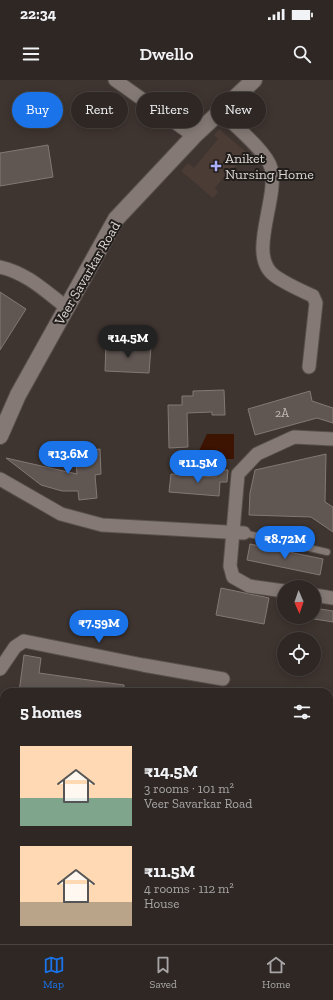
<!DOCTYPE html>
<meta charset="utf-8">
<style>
body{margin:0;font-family:"Zilla Slab",serif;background:#362f2c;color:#f1f3f6;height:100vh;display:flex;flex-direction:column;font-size:15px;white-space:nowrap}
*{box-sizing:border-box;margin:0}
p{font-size:13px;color:#a7a5a6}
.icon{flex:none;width:22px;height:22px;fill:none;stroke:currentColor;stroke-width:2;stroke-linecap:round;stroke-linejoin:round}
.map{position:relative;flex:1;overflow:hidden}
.drawer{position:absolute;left:0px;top:608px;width:333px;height:256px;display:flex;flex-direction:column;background:#2e2724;border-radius:12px 12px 0 0;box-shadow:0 2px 10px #0003,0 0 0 1px #494441}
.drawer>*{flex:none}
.top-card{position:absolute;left:12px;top:12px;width:309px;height:36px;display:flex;gap:8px}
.needle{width:26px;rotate:178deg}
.tools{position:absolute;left:277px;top:500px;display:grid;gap:8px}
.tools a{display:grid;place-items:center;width:44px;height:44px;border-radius:50%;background:#2e2724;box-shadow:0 2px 10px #0003,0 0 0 1px #494441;font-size:20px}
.price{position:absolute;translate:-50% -34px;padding:0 9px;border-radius:14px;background:#1a73e8;color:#fff;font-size:13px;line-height:26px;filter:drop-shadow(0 1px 2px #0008)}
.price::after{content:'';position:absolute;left:50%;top:24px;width:12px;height:9px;margin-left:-6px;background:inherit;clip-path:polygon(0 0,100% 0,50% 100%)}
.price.active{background:#222;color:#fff}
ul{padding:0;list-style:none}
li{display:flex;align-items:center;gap:12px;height:100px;padding:0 20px}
li span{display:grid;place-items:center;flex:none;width:112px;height:80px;border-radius:0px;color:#555}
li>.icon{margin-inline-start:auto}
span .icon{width:48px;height:48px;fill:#fffc;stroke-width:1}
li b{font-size:17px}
h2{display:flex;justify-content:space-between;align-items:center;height:48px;padding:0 20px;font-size:17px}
.pill{padding:0 14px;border-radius:18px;background:#2e2724;box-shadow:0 2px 10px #0003,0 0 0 1px #494441;font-size:14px;line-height:36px}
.pill.active{background:#1a73e8;color:#fff}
.status{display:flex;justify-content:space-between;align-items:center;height:28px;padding:0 20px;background:#2e2724;direction:ltr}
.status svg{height:11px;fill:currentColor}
header{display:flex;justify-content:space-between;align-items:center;height:52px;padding:0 20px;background:#2e2724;font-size:18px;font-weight:600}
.menu{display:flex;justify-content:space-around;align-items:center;height:56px;border-top:1px solid #494441;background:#2e2724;font-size:11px;color:#a7a5a6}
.menu a{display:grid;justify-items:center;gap:2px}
.menu .active{color:#1a73e8}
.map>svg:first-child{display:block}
</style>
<div class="status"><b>22:34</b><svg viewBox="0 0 49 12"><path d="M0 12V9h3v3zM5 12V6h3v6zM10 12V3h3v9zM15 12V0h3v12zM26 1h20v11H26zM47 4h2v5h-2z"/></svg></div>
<header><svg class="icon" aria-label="menu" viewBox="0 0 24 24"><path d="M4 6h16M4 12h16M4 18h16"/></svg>Dwello<svg class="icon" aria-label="search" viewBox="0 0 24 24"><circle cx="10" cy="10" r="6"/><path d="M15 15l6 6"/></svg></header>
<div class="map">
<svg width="333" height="864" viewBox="0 0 333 864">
<rect width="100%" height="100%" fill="#3e3430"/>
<!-- built -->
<polygon fill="#4c3c36" points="219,49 248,74 242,81 240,80 232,90 231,89 215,108 218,112 213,118 181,91 188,83 194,88 218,59 214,55"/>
<!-- green -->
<polygon fill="#7f5340" points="333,740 333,864 291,864 290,860 329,860 329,745"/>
<!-- water -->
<polygon fill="#3d1301" points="207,354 234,354 234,379 195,379"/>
<!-- building -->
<g fill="#605652" stroke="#837874">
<polygon points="48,65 53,97 0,106 0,73"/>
<polygon points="0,212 26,229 0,270"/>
<polygon points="106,264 151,267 149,293 105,291"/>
<polygon points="224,310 225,335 212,335 212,332 187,333 188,367 169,368 168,325 182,325 182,316 193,316 193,311"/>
<polygon points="310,311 312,321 333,328 333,343 317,338 255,355 248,329"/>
<polygon points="100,369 101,394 95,395 97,418 79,420 78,411 62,411 41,405 6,378 77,394 76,383 82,383 81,371"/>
<polygon points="326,374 325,422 333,427 333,452 311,437 249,435 250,413 255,390"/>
<polygon points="217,390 228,390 227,402 220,402 219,416 169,412 171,394 216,397"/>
<polygon points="250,464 323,479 320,495 247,480"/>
<polygon points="221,508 269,518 264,544 216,535"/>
<polygon points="314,528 333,531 333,542 314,539"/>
<polygon points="24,575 41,578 39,593 124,605 124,612 19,612"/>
</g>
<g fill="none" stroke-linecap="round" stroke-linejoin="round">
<defs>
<g id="service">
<polyline points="244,453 327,472"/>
<polyline points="329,765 333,759"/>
<polyline points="305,864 306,860"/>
</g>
<g id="minor">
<polyline points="115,0 194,56"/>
<path d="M221,32C234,45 267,72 271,88C279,119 246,176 275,196C286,204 300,210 313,216L316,223L309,287"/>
<path d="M0,187C27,193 45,211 66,227"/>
<polyline points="0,399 61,434 102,445 244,453"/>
<polyline points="284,511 249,506 233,497 230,486 238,394 257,374 294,357 333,359"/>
<polyline points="314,515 333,518"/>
<polyline points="0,589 15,567 24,561 143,585 223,599"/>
<polyline points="0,808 4,811"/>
<polyline points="0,839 4,835"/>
<polyline points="66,860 72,864"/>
</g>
<g id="tertiary">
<polyline points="0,356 18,315 116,139 194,56 254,0"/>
<polyline points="0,860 4,864"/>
</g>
</defs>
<!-- service casing -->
<use href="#service" stroke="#58504c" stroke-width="8"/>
<!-- minor casing -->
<use href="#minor" stroke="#58504c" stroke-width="15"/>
<!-- tertiary casing -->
<use href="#tertiary" stroke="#58504c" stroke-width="18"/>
<!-- service -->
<use href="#service" stroke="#847975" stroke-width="6"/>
<!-- minor -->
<use href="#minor" stroke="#847975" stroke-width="13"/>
<!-- tertiary -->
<use href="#tertiary" stroke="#847975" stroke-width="16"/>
</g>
<!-- markers -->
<path fill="#acaffb" stroke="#211d1b" stroke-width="1.5" d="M214 80h4v4h4v4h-4v4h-4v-4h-4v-4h4z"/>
<g text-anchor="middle" stroke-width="4" stroke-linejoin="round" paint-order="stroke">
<!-- number labels -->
<g font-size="12" fill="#bdb6b3">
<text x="282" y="337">2A</text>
</g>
<!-- poi labels -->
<g font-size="14" fill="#dcd6d3" stroke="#211d1b" text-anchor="start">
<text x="225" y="83">Aniket<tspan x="225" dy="16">Nursing Home</tspan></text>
</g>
<!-- street labels -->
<g font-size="14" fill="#dcd6d3" stroke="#211d1b">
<text transform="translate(87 193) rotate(-60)" y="5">Veer Savarkar Road</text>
</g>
</g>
</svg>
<div class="tools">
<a><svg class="needle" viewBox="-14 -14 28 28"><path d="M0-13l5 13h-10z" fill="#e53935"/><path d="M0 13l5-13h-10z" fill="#a7a5a6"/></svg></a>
<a><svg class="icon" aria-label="locate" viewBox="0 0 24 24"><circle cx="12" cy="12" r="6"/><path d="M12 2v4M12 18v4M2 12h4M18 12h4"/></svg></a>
</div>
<b class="price active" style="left:128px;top:279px">₹14.5M</b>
<b class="price" style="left:68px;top:395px">₹13.6M</b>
<b class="price" style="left:198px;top:404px">₹11.5M</b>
<b class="price" style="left:285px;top:480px">₹8.72M</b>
<b class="price" style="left:99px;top:564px">₹7.59M</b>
<div class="top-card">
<a class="pill active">Buy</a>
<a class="pill">Rent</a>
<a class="pill">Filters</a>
<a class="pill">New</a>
</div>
<section class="drawer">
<h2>5 homes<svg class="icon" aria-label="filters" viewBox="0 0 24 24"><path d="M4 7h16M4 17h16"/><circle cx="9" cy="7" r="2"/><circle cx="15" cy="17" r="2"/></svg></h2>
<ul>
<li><span style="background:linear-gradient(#ffd9b3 65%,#7fa58c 0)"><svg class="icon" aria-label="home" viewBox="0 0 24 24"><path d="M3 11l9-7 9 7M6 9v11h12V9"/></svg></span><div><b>₹14.5M</b><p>3 rooms · 101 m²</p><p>Veer Savarkar Road</p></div></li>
<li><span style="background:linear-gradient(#ffd9b3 70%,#b9a48a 0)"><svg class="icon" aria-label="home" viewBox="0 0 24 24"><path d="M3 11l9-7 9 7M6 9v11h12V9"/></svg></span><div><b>₹11.5M</b><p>4 rooms · 112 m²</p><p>House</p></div></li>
</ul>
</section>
</div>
<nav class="menu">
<a class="active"><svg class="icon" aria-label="map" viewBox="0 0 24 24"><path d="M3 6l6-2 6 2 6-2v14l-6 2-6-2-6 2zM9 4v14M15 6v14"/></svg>Map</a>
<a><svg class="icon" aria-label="saved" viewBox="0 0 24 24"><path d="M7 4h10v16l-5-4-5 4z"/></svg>Saved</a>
<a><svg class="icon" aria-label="home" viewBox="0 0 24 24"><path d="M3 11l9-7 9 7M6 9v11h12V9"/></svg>Home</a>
</nav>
